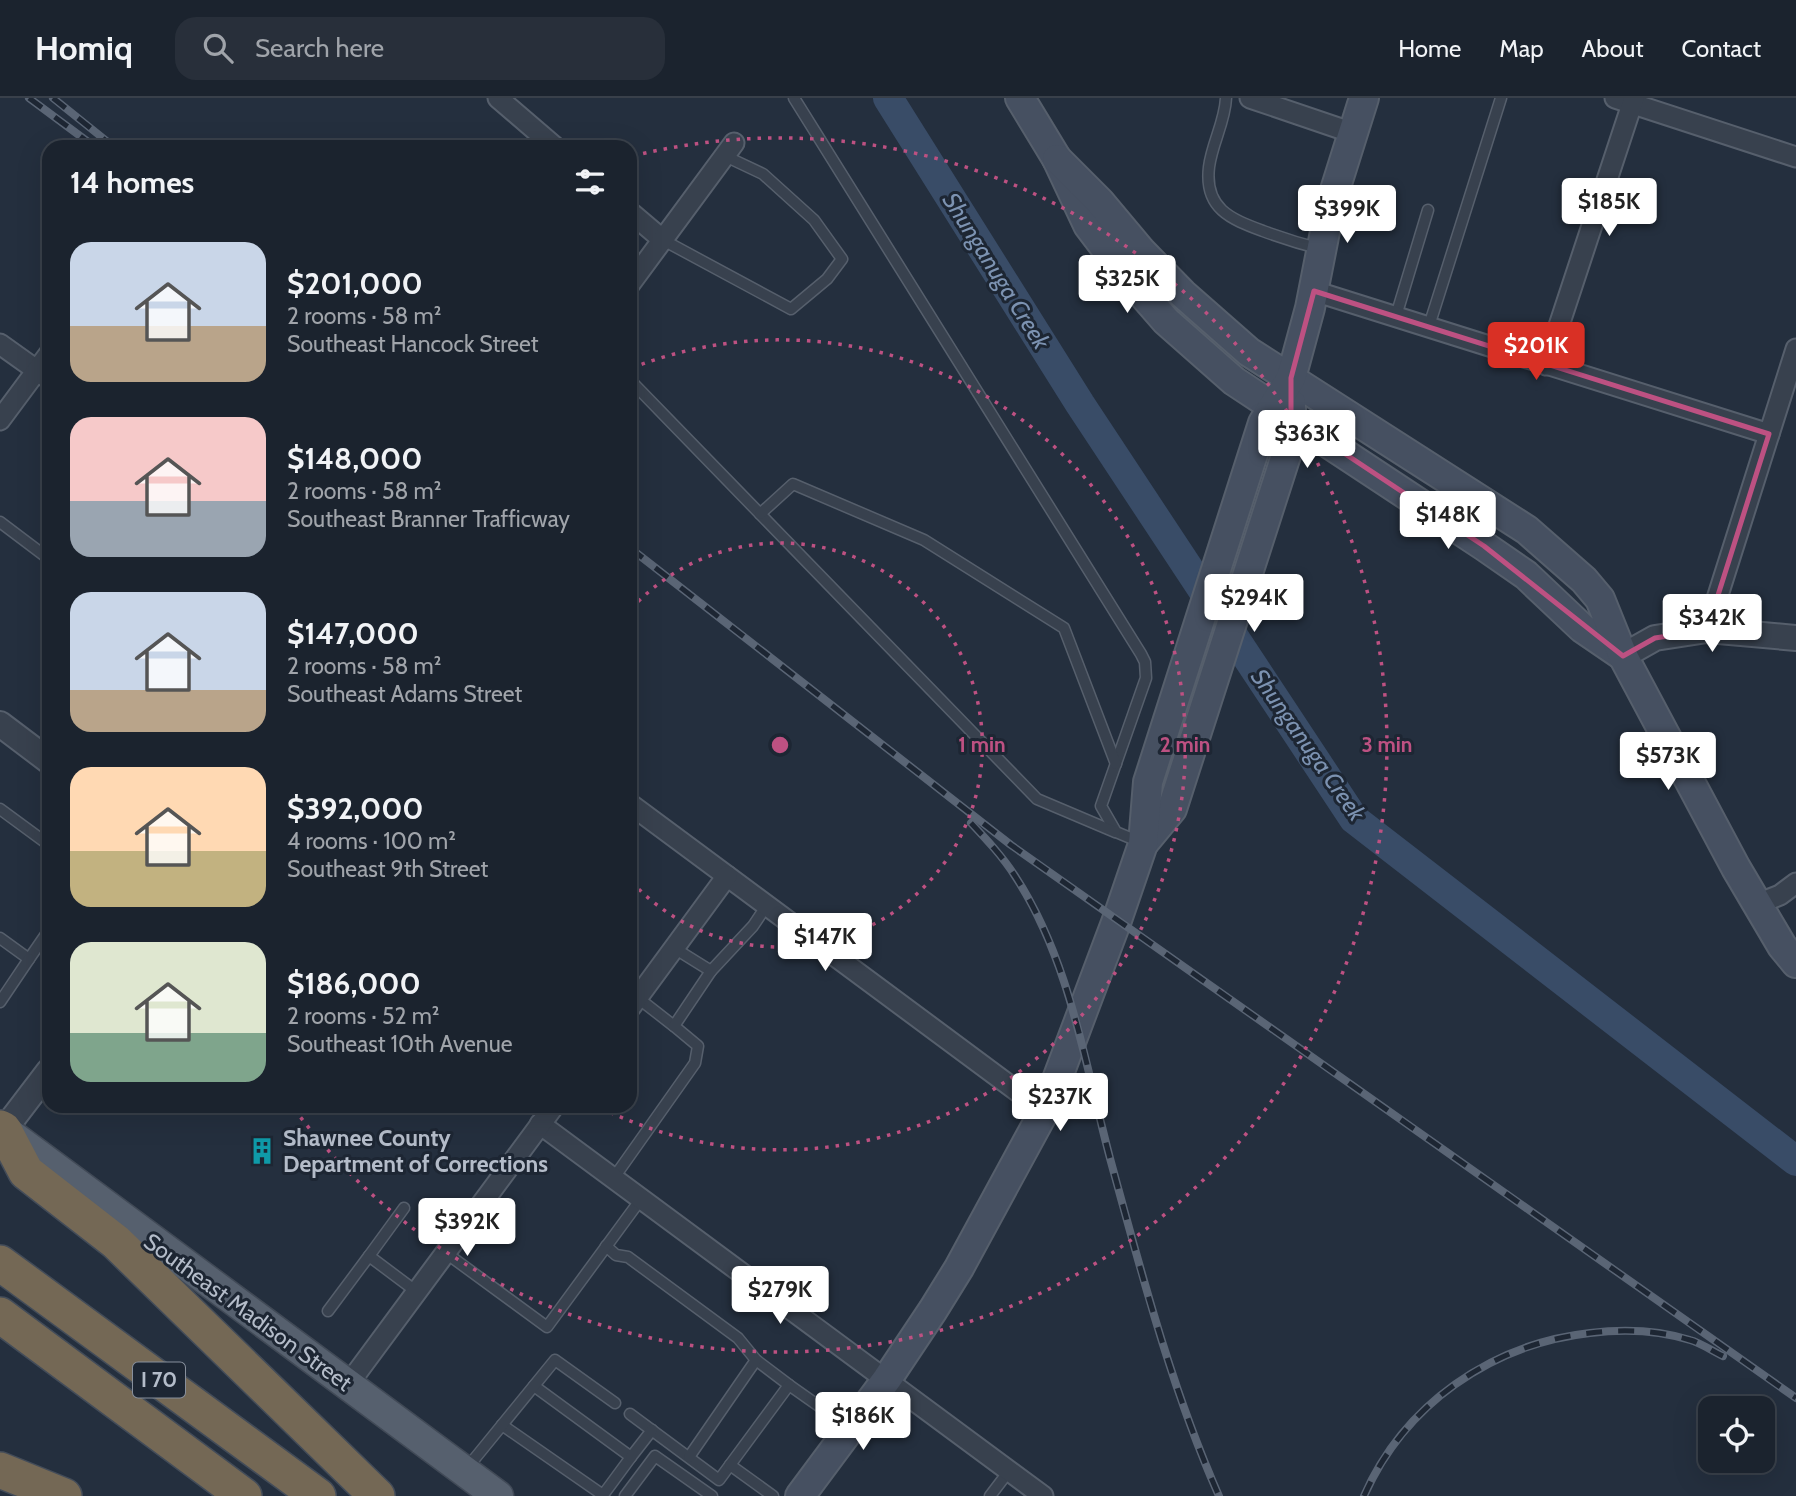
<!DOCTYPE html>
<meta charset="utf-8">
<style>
body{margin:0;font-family:Cabin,sans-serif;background:#282f3a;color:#f1f3f6;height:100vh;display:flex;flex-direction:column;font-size:26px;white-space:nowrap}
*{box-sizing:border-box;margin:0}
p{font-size:23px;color:#a0a4aa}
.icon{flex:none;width:38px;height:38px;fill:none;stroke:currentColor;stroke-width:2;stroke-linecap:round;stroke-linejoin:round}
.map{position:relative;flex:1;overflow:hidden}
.drawer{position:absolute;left:42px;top:42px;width:595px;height:973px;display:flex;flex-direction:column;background:#1b232e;border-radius:21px;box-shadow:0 7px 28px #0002,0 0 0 2px #39404a}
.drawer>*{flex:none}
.controls{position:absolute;left:1698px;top:1298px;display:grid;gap:14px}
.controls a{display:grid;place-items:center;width:77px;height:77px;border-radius:14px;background:#1b232e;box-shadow:0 7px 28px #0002,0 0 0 2px #39404a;font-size:35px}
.price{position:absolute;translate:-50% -60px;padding:0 16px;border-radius:7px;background:#fff;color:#222;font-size:23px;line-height:46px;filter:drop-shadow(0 2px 4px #0008)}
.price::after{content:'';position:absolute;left:50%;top:42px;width:21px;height:16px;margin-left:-10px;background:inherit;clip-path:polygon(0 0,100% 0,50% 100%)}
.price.current{background:#d93025;color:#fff}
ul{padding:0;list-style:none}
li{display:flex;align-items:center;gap:21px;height:175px;padding:0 28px}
li span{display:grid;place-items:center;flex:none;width:196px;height:140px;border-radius:21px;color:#555}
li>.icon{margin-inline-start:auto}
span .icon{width:84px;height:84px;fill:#fffc;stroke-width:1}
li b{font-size:30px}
h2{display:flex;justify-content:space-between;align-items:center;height:84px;padding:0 28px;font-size:30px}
header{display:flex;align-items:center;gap:42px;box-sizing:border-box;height:98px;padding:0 35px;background:#1b232e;border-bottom:2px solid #39404a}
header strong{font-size:33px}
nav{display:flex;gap:38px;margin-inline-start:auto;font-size:24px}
.search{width:490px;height:63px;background:#282f3a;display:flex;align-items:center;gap:18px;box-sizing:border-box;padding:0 24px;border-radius:21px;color:#a0a4aa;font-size:26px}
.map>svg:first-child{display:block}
</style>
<header>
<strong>Homiq</strong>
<div class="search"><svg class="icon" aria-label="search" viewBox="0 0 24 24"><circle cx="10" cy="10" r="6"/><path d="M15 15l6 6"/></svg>Search here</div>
<nav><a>Home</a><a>Map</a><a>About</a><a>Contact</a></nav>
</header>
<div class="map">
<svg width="1796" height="1398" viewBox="0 0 1796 1398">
<rect width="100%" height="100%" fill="#242f3e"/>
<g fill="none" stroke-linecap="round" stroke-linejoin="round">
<!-- river -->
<polyline stroke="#394c67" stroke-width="30" points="888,0 1080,306 1354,721 1796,1063"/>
<defs>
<g id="service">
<polyline points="794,0 1141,556 1145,564 1146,580 1101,708 1116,734 1140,744"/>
<path d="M1226,0C1225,24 1212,45 1209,69C1204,111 1231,121 1263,133C1282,140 1301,146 1321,151"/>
<polyline points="663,142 791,211 827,181 842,161 814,122 763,76 725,58"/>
<polyline points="1396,218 1428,112"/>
<polyline points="1429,228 1501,0"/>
<polyline points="630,282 1037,701 1115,734"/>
<polyline points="760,416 793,386 924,442 1064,530 1116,666"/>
<polyline points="0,424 49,461"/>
<polyline points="0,711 49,747"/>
<polyline points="0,840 29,861 49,832"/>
<polyline points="674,850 711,873"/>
<polyline points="638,900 674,928"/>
<polyline points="0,904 29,861"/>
<polyline points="613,1081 695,965 698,948 674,928 711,873 753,828 767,807"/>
<polyline points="606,1148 616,1157 628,1159 738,1240 756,1262 789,1287"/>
<polyline points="446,1155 547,1229 641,1101"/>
<polyline points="369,1158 404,1110"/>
<polyline points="328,1213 369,1158 417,1194"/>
<polyline points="630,1316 719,1382 730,1367"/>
<polyline points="502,1327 603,1397 631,1359 534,1288"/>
<polyline points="631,1359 652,1332"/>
<polyline points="689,1359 756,1262"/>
<polyline points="467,1370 555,1262 615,1305"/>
<polyline points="625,1398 655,1358 712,1398"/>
<polyline points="773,1398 730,1367 789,1287 850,1330"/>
<polyline points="990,1398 1009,1373"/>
</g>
<g id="minor">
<polyline points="498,0 555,49"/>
<polyline points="1250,0 1353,35"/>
<polyline points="1615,0 1796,59"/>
<polyline points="630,114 663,142"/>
<polyline points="630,186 734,45"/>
<polyline points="1314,193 1769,336"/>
<polyline points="0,246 49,281"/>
<polyline points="1546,267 1634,0"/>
<polyline points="0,322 49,256"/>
<polyline points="1707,532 1796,251"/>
<polyline points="630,706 1044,1013"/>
<polyline points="1757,806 1780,797 1796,785"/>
<polyline points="630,910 727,778"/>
<polyline points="540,1026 1043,1398"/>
<polyline points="347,1288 554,1008"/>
</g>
<g id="tertiary">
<polyline points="1623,558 1655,540 1707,532 1796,540"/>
<polyline points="0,626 49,663"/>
<polyline points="4,1032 49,973"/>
</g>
<g id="secondary">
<polyline points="1020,0 1057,61 1088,127 1125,176 1166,223 1234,283 1484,448 1526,477 1582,530 1623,558"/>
<polyline points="1057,61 1100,104 1141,153 1183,196 1249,254 1527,432 1584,482 1600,501 1623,558 1736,770 1782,848 1796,865"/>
<polyline points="1143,746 1172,711 1291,342 1291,305"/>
<polyline points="800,1398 887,1281 933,1212 959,1170 1047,1008 1117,822 1143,746 1148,684 1263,325 1291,280 1310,210 1330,108 1364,0"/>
</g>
<polyline id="primary" points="3,1031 498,1398"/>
<g id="motorway">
<polyline points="0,1030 4,1032 26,1074 116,1144 377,1398"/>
<polyline points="0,1165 318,1398"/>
<polyline points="0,1217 244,1398"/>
<polyline points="0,1372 64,1398"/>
</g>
</defs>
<!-- service casing -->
<use href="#service" stroke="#565f6c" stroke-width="13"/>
<!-- minor casing -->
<use href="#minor" stroke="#565f6c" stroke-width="23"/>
<!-- tertiary casing -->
<use href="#tertiary" stroke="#565f6c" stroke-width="28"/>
<!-- secondary casing -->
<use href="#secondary" stroke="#565f6c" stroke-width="32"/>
<!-- primary casing -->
<use href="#primary" stroke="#414a57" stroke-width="33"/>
<!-- motorway casing -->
<use href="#motorway" stroke="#434c59" stroke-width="38"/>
<!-- service -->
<use href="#service" stroke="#38414e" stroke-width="10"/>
<!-- minor -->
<use href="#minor" stroke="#38414e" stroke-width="19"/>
<!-- tertiary -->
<use href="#tertiary" stroke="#38414e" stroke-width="24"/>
<!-- secondary -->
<use href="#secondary" stroke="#465061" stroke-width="28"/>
<!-- primary -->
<use href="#primary" stroke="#56606e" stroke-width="30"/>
<!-- motorway -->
<use href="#motorway" stroke="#746855" stroke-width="35"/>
<defs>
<g id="rail">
<polyline points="29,0 95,49"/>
<polyline points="53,0 114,49"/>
<polyline points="630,450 1011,747 1796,1300"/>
<path d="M971,725C987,742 1003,759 1015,778C1071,864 1085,968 1111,1064C1142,1177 1172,1292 1219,1398"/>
<path d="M1364,1398C1404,1307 1491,1246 1590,1235C1622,1231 1658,1232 1690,1242C1701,1245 1712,1253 1723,1258"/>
</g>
</defs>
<!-- rail casing -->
<use href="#rail" stroke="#5a6575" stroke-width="8"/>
<!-- rail -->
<use href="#rail" stroke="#1d2633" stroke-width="5" stroke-dasharray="16" stroke-linecap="butt"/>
</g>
<!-- marked area -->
<path fill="none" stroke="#bd5182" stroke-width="5" stroke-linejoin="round" d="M1314,193L1769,336L1707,532L1655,540L1623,558L1484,448L1291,320V280Z"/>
<!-- distance rings -->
<g fill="none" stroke="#bd5182" stroke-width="3.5" stroke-dasharray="3.5 7">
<path d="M631 511A202 202 0 1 1 631 783"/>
<path d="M632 270A405 405 0 1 1 599 1009"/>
<path d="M633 58A607 607 0 1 1 292 1008"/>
</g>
<!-- icons -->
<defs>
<symbol id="building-bare" viewBox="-9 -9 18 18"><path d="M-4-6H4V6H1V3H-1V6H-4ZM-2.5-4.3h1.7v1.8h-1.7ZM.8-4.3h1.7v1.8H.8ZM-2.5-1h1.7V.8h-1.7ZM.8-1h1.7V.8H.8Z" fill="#0f9aa8" stroke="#1d2633" stroke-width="2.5" paint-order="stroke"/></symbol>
</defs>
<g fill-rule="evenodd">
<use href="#building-bare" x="243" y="1034" width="38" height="38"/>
</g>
<g text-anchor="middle" stroke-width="6" stroke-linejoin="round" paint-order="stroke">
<!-- shield labels -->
<rect fill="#1d2633" stroke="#878f9c" stroke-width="2" x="133" y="1264.5" width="52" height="35" rx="5"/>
<g font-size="21" font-weight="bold" fill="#b4bcc9">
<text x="159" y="1289">I 70</text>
</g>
<!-- poi labels -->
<g font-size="23" font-weight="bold" fill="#b4bcc9" stroke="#1d2633" text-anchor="start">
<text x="283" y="1048">Shawnee County<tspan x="283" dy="26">Department of Corrections</tspan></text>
</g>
<!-- street labels -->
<g font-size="23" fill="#b4bcc9" stroke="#1d2633">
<text transform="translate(248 1214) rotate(36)" y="8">Southeast Madison Street</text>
</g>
<!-- water labels -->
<g font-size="24" font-style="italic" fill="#7c92b1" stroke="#1d2633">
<text transform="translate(996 173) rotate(58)" y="8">Shunganuga Creek</text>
<text transform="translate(1308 647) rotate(55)" y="8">Shunganuga Creek</text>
</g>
</g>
<circle cx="780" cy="647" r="10" fill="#bd5182" stroke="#1d2633" stroke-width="3.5"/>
<g font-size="21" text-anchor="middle" font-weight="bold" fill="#bd5182" stroke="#1d2633" stroke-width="6" stroke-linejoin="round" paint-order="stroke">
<text x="982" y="654">1 min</text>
<text x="1185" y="654">2 min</text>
<text x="1387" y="654">3 min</text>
</g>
</svg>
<div class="controls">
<a><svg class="icon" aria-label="locate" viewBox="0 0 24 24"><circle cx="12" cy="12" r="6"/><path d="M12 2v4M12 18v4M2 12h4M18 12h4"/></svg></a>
</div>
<b class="price" style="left:1609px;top:140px">$185K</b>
<b class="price" style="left:1347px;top:147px">$399K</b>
<b class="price" style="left:1127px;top:217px">$325K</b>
<b class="price current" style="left:1536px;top:284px">$201K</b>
<b class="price" style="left:1307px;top:372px">$363K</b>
<b class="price" style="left:1448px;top:453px">$148K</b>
<b class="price" style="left:1254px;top:536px">$294K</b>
<b class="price" style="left:1712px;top:556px">$342K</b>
<b class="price" style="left:1668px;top:694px">$573K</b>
<b class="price" style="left:825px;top:875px">$147K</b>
<b class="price" style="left:1060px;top:1035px">$237K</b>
<b class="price" style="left:467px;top:1160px">$392K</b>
<b class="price" style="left:780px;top:1228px">$279K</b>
<b class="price" style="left:863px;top:1354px">$186K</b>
<section class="drawer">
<h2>14 homes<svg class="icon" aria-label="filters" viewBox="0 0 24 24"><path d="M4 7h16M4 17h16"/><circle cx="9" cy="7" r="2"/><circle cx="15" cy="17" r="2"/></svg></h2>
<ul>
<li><span style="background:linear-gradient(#c9d6e8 60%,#b9a48a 0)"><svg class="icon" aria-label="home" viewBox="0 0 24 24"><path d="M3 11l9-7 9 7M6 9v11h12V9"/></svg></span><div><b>$201,000</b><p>2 rooms · 58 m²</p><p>Southeast Hancock Street</p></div></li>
<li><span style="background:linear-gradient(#f6c9c9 60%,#9aa5b1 0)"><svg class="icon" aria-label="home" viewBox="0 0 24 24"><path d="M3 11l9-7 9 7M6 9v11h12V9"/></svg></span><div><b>$148,000</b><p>2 rooms · 58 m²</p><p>Southeast Branner Trafficway</p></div></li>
<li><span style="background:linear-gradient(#c9d6e8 70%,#b9a48a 0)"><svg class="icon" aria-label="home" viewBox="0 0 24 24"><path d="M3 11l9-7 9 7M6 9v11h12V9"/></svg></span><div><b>$147,000</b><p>2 rooms · 58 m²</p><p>Southeast Adams Street</p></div></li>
<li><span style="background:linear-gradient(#ffd9b3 60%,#c2b280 0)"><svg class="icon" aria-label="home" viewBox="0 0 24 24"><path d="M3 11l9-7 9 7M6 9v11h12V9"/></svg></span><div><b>$392,000</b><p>4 rooms · 100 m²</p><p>Southeast 9th Street</p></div></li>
<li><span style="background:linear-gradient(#dfe7d0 65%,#7fa58c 0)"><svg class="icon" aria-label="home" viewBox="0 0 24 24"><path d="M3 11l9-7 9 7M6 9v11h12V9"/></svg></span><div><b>$186,000</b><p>2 rooms · 52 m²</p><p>Southeast 10th Avenue</p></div></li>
</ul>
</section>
</div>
